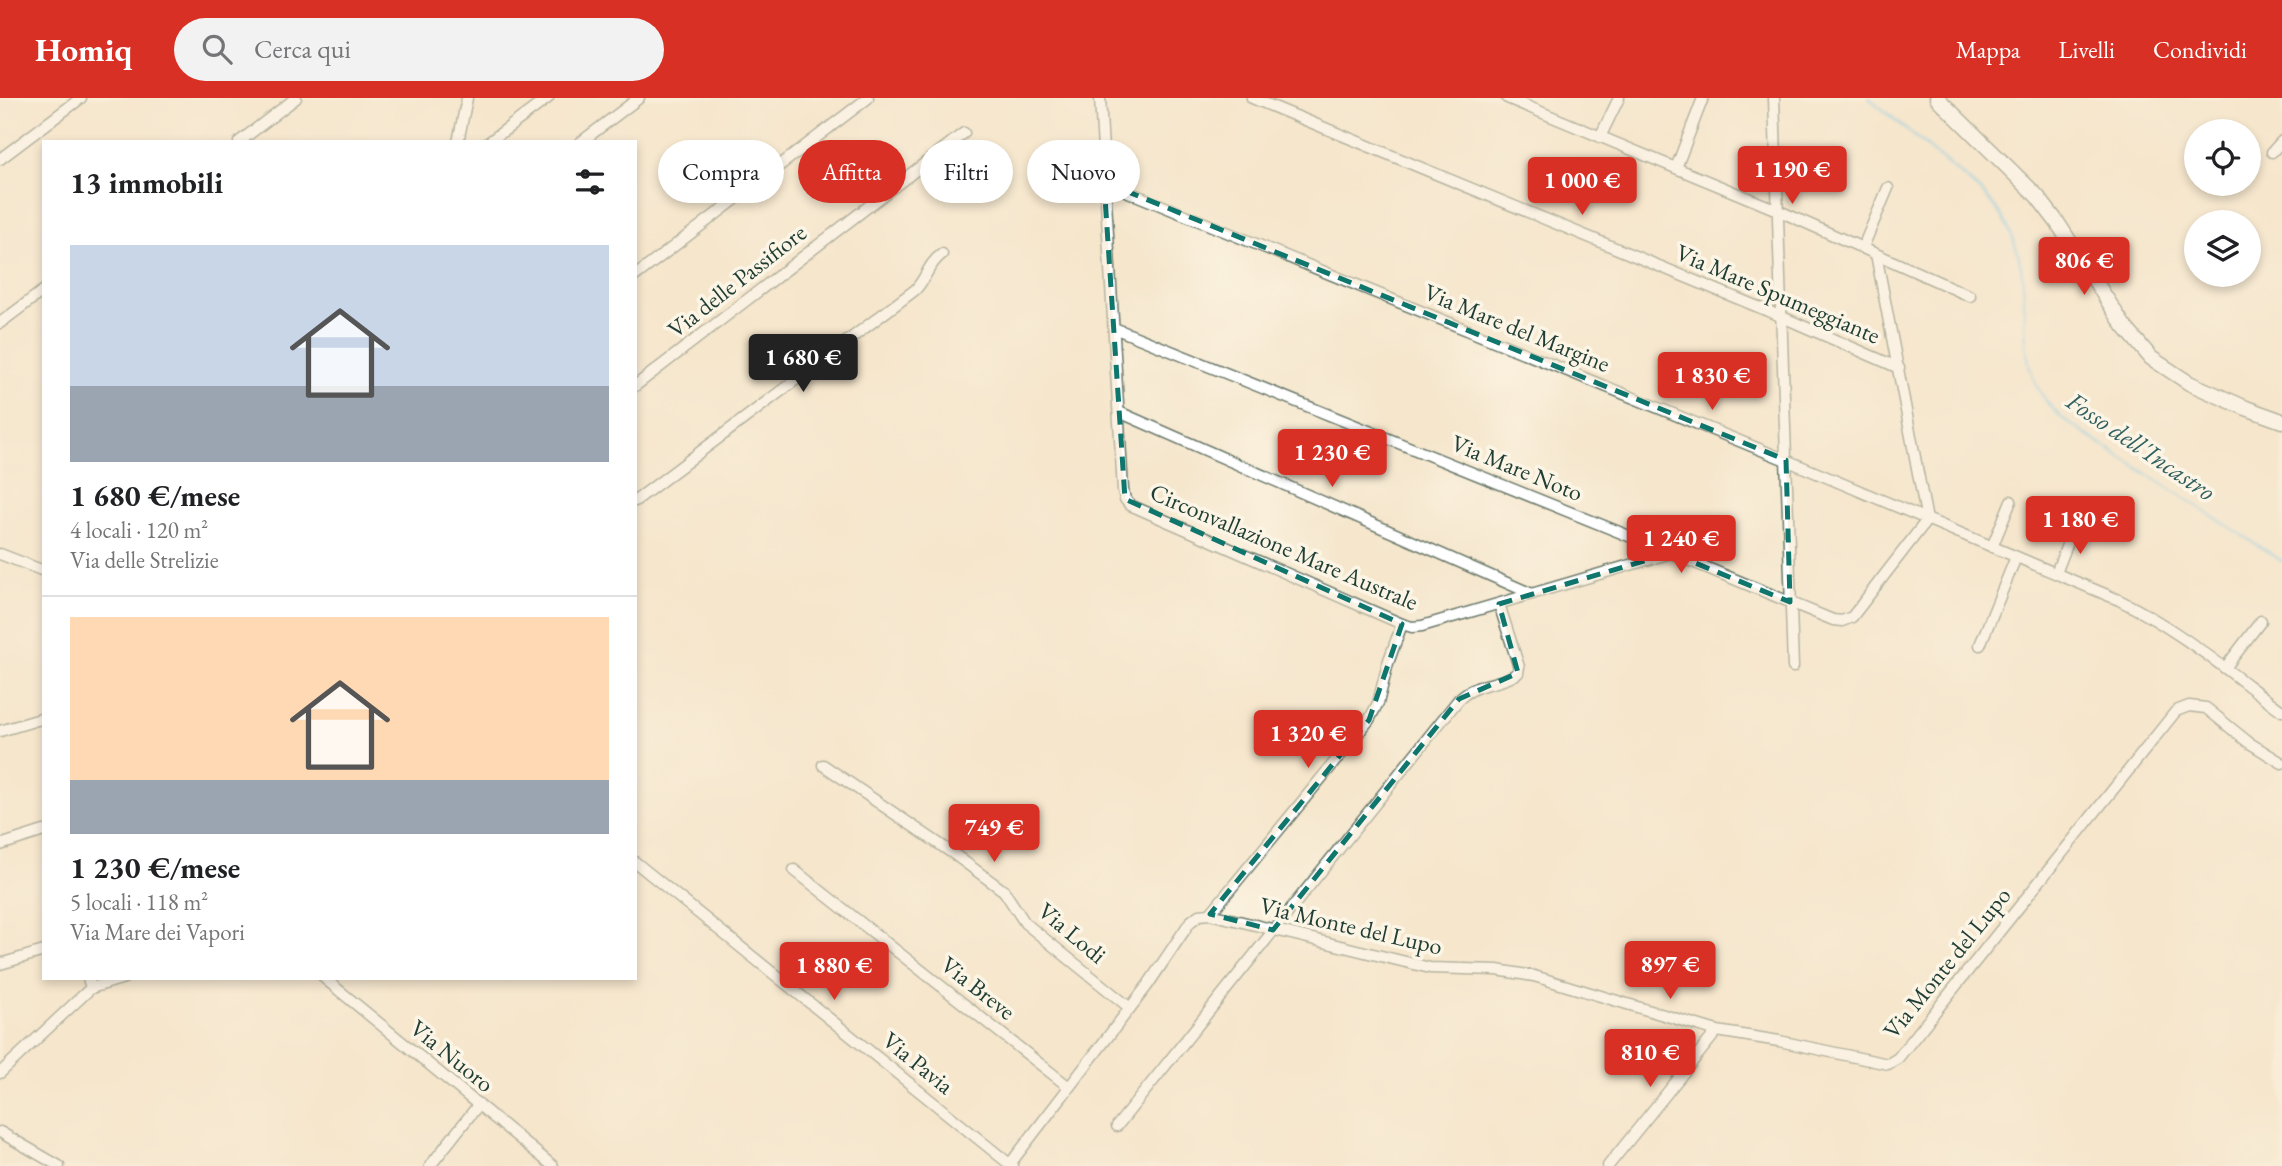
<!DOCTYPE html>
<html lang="it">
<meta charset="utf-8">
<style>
body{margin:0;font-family:"EB Garamond",serif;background:#f2f2f2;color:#202124;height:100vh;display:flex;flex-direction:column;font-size:26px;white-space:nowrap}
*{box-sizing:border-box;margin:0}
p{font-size:23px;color:#757577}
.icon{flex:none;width:38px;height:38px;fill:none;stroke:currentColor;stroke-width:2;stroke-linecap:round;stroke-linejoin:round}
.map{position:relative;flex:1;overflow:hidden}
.panel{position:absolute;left:42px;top:42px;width:595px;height:840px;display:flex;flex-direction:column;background:#fff;border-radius:0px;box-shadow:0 4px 10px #0003}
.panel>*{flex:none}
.top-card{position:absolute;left:658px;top:42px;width:665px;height:63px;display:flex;gap:14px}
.tools{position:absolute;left:2184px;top:21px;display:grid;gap:14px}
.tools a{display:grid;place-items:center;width:77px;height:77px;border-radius:50%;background:#fff;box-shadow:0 4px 10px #0003;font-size:35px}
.price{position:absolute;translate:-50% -60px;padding:0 16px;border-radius:7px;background:#d93025;color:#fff;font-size:23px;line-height:46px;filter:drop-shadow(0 2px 4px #0008)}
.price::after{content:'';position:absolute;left:50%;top:42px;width:21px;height:16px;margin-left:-10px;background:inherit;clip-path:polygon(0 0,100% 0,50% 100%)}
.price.on{background:#222;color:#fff}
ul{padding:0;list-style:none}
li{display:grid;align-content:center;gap:14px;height:371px;padding:0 28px}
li+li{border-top:2px solid #e0e0e0}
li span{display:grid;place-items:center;height:217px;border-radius:0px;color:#555}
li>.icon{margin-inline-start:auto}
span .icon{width:126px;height:126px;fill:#fffc;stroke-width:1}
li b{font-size:30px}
h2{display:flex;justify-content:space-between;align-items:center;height:84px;padding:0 28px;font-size:30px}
.pill{padding:0 24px;border-radius:32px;background:#fff;box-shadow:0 4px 10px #0003;font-size:24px;line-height:63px}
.pill.on{background:#d93025;color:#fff}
header{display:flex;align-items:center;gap:42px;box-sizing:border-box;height:98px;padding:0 35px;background:#d93025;color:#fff}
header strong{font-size:33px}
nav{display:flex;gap:38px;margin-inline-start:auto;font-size:24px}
.search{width:490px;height:63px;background:#f2f2f2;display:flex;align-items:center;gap:18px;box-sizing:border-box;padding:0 24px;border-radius:38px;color:#757577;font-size:26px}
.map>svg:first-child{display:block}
</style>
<header>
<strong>Homiq</strong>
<div class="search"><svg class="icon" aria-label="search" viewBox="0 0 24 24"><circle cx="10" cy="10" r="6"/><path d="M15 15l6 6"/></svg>Cerca qui</div>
<nav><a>Mappa</a><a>Livelli</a><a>Condividi</a></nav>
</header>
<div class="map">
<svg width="2282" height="1068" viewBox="0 0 2282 1068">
<rect width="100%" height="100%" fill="#fcf5e5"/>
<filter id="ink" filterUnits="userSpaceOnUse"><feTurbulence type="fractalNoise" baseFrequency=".0143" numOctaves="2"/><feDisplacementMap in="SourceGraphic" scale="14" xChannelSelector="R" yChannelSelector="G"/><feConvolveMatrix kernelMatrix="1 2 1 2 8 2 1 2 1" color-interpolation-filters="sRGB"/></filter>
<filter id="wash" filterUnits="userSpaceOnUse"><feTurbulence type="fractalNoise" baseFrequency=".00686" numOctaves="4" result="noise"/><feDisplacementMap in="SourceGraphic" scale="28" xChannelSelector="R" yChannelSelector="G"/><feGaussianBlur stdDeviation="1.57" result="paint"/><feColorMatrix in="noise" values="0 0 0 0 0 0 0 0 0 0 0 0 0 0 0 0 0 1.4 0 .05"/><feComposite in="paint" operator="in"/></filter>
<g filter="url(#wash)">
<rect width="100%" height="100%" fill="#f5e6cc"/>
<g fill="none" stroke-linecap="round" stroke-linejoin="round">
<!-- stream -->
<path stroke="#6ac4e7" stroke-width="2.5" d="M1869,0L1978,91C2006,116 2020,148 2023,185C2028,243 2017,287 2070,326L2282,463"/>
</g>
</g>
<g filter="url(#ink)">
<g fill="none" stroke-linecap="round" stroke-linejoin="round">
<defs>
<g id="minor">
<polyline points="1100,0 1123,392 1125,401 1130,407 1402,526 1412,529 1422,528 1671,455 1833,522 1842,523 1852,519 1927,422 1876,156 1777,112 1507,0"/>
<polyline points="1252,0 1780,218 1899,270"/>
<polyline points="1774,0 1793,569"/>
<polyline points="1600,39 1619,0"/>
<polyline points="239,44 296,0"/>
<polyline points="458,44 467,0"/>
<polyline points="489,44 548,0"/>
<polyline points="581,44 639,0"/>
<polyline points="2272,54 2282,43"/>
<polyline points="0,61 81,0"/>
<polyline points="1676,70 1703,0"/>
<path d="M1104,84L1786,362L2119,502C2178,531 2229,574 2282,613"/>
<polyline points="1863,149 1888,90"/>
<polyline points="1876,156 1970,198"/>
<polyline points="635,178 868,0"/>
<polyline points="0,225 44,192"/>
<polyline points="1114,230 1671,455"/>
<polyline points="635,288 964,35"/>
<polyline points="1119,314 1532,496"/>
<path d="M635,403L915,192C927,180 927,167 942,156"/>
<polyline points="1992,449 2011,403"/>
<polyline points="0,456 44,473"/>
<polyline points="2056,475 2074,429"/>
<polyline points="1980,547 2016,459"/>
<polyline points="2225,570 2261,523"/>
<polyline points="0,633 44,620"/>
<polyline points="823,667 951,754 1004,793 1025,825 1130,910"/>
<polyline points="0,747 44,733"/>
<polyline points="635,764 1012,1068"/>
<polyline points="794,772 1069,989"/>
<polyline points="1210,816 1369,622 1378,605 1388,565 1402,526"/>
<polyline points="0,866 44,853"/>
<polyline points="324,880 553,1068"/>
<polyline points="91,890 124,880"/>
<polyline points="0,975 91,890 88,880"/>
<path d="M1117,1028L1459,601C1477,583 1500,588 1518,575L1519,569L1499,506"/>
<polyline points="0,1034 59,1068"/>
<polyline points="1010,1066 1147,888 1190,824 1199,817 1210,816 1430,870 1497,872 1534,878 1717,933 1779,943 1888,966 1898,960 2176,613 2189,608 2206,610 2248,644 2282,665"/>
<polyline points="430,1068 479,1006"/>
<polyline points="1608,1068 1717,933"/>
</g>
<polyline id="secondary" points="1937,0 2037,98 2057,124 2124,228 2151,260 2189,285 2246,310 2282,323"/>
</defs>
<!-- minor casing -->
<use href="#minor" stroke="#6a7869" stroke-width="13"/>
<!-- secondary casing -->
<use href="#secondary" stroke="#6a7869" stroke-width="17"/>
<!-- minor -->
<use href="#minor" stroke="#fff" stroke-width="10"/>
<!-- secondary -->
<use href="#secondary" stroke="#fff" stroke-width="14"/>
</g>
</g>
<!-- marked area -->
<path d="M0 0H2282V1068H0ZM1104,84L1786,362L1790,504L1671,455L1499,506L1518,575L1459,601L1273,832L1210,816L1369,622L1402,526L1125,401Z" fill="#f5e6cc" fill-opacity=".55" fill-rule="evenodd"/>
<path fill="none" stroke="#0f766e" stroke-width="5" stroke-dasharray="14 9" stroke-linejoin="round" d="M1104,84L1786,362L1790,504L1671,455L1499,506L1518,575L1459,601L1273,832L1210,816L1369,622L1402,526L1125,401Z"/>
<g text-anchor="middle" stroke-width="7" stroke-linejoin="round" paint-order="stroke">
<!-- street labels -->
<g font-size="24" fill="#1f3d34" stroke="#fcf5e5">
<text transform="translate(737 183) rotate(-38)" y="8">Via delle Passifiore</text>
<text transform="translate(1778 196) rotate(23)" y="8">Via Mare Spumeggiante</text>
<text transform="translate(1517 230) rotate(22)" y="8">Via Mare del Margine</text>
<text transform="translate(1517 370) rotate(22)" y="8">Via Mare Noto</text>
<text transform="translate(1284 449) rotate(23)" y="8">Circonvallazione Mare Australe</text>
<text transform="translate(1351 828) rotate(13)" y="8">Via Monte del Lupo</text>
<text transform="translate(1072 835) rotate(40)" y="8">Via Lodi</text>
<text transform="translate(1947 865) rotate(-51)" y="8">Via Monte del Lupo</text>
<text transform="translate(978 890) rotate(38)" y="8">Via Breve</text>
<text transform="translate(452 958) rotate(39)" y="8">Via Nuoro</text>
<text transform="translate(918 965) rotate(39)" y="8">Via Pavia</text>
</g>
<!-- water labels -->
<g font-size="26" font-style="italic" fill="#325f61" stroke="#fcf5e5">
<text transform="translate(2141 348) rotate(34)" y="9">Fosso dell'Incastro</text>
</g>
</g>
</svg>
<div class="tools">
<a><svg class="icon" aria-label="locate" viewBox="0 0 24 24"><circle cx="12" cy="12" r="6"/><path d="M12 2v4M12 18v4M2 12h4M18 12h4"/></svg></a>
<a><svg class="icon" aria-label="layers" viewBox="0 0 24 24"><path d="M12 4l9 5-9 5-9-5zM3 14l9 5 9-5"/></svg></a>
</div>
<b class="price" style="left:1792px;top:108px">1 190 €</b>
<b class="price" style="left:1582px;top:119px">1 000 €</b>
<b class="price" style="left:2084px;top:199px">806 €</b>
<b class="price on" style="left:803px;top:296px">1 680 €</b>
<b class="price" style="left:1712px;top:314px">1 830 €</b>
<b class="price" style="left:1332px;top:391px">1 230 €</b>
<b class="price" style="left:2080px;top:458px">1 180 €</b>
<b class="price" style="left:1681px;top:477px">1 240 €</b>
<b class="price" style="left:1308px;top:672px">1 320 €</b>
<b class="price" style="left:994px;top:766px">749 €</b>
<b class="price" style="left:1670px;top:903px">897 €</b>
<b class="price" style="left:834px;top:904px">1 880 €</b>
<b class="price" style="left:1650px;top:991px">810 €</b>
<div class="top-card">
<a class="pill">Compra</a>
<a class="pill on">Affitta</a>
<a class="pill">Filtri</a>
<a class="pill">Nuovo</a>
</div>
<section class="panel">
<h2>13 immobili<svg class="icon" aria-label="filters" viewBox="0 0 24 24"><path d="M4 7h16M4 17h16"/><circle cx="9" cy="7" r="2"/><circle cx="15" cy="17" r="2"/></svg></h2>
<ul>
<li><span style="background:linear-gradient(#c9d6e8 65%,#9aa5b1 0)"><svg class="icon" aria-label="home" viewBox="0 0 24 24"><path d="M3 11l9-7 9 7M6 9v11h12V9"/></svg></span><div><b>1 680 €/mese</b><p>4 locali · 120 m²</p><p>Via delle Strelizie</p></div></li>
<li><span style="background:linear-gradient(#ffd9b3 75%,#9aa5b1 0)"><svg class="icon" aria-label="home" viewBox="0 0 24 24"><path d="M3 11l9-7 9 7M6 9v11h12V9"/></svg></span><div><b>1 230 €/mese</b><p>5 locali · 118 m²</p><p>Via Mare dei Vapori</p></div></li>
</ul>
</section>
</div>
